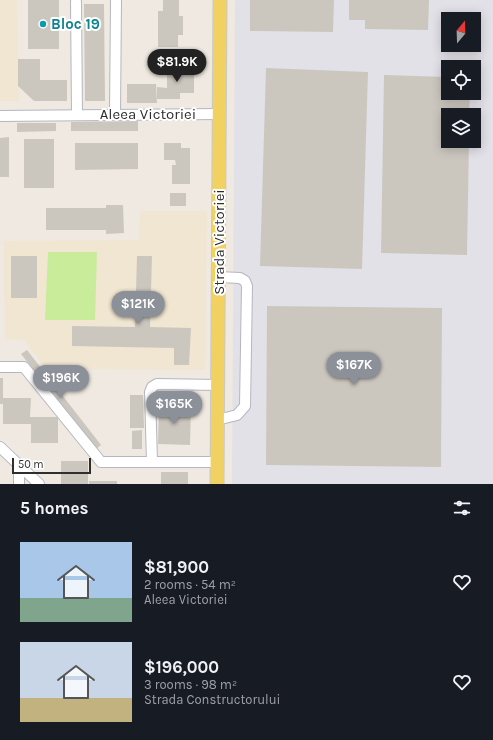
<!DOCTYPE html>
<meta charset="utf-8">
<style>
body{margin:0;font-family:Karla,sans-serif;background:#20242c;color:#f1f3f6;height:100vh;display:flex;flex-direction:column;font-size:15px;white-space:nowrap}
*{box-sizing:border-box;margin:0}
p{font-size:13px;color:#9ea1a6}
.icon{flex:none;width:22px;height:22px;fill:none;stroke:currentColor;stroke-width:2;stroke-linecap:round;stroke-linejoin:round}
.map{position:relative;height:484px;overflow:hidden}
.drawer{display:flex;flex-direction:column;background:#171b24;flex:1}
.drawer>*{flex:none}
.needle{width:26px;rotate:19deg}
.controls{position:absolute;left:441px;top:12px;display:grid;gap:8px}
.controls a{display:grid;place-items:center;width:40px;height:40px;border-radius:0px;background:#171b24;box-shadow:0 2px 10px #0003;font-size:20px}
.scale{position:absolute;left:12px;bottom:10px;width:79px;box-sizing:border-box;padding-left:4px;border:2px solid #2e2e2e;border-top:0;font-size:11px;line-height:14px;white-space:nowrap;color:#2e2e2e;-webkit-text-stroke:3px #fff;paint-order:stroke}
.price{position:absolute;translate:-50% -34px;padding:0 9px;border-radius:14px;background:#8c9099;color:#fff;font-size:13px;line-height:26px;filter:drop-shadow(0 1px 2px #0008)}
.price::after{content:'';position:absolute;left:50%;top:24px;width:12px;height:9px;margin-left:-6px;background:inherit;clip-path:polygon(0 0,100% 0,50% 100%)}
.price.current{background:#222;color:#fff}
ul{padding:0;list-style:none}
li{display:flex;align-items:center;gap:12px;height:100px;padding:0 20px}
li span{display:grid;place-items:center;flex:none;width:112px;height:80px;border-radius:0px;color:#555}
li>.icon{margin-inline-start:auto}
span .icon{width:48px;height:48px;fill:#fffc;stroke-width:1}
li b{font-size:17px}
h2{display:flex;justify-content:space-between;align-items:center;height:48px;padding:0 20px;font-size:17px}
.map>svg:first-child{display:block}
</style>
<div class="map">
<svg width="493" height="484" viewBox="0 0 493 484">
<rect width="100%" height="100%" fill="#efe9e1"/>
<!-- industrial -->
<path fill="#e3e1e8" fill-rule="evenodd" d="M235,0H493V484H232ZM448,19H474V45H448ZM448,67H474V93H448ZM448,115H474V141H448Z"/>
<!-- education -->
<g fill="#f0e6d1">
<polygon points="0,0 17,0 19,101 0,101"/>
<polygon points="140,211 207,211 205,370 47,369 24,340 5,339 4,241 139,240"/>
</g>
<!-- pitch -->
<polygon fill="#c9ec9a" points="48,252 97,252 95,320 45,320"/>
<!-- building -->
<g fill="#cbc7bf">
<rect x="28" y="0" width="31" height="49"/>
<polygon points="163,0 179,0 179,16 183,16 183,35 178,35 178,47 158,47 158,11 163,11"/>
<polygon points="250,0 334,0 333,32 250,31"/>
<polygon points="349,0 429,0 428,30 365,29 365,20 349,20"/>
<polygon points="84,4 104,4 105,101 85,101"/>
<polygon points="18,59 40,59 40,80 67,80 67,101 34,101 18,86"/>
<polygon points="174,63 188,63 188,75 194,75 194,93 180,93 180,99 157,99 157,87 167,88 167,69 174,69"/>
<polygon points="266,68 368,72 362,269 260,266"/>
<polygon points="384,75 448,77 448,93 470,93 469,115 448,115 448,141 469,141 467,255 381,253"/>
<polygon points="127,84 156,84 157,103 127,103"/>
<polygon points="138,121 138,131 71,131 71,122"/>
<polygon points="17,123 56,123 56,131 17,132"/>
<polygon points="9,137 9,177 0,177 0,138"/>
<rect x="24" y="139" width="30" height="49"/>
<polygon points="75,143 138,143 138,169 75,170"/>
<polygon points="164,143 181,143 181,148 190,148 190,184 172,184 172,165 176,165 175,160 164,160"/>
<rect x="170" y="193" width="16" height="13"/>
<polygon points="106,205 123,205 124,233 106,234 106,230 46,230 46,208 106,208"/>
<rect x="11" y="256" width="26" height="42"/>
<polygon points="137,256 152,256 150,327 191,328 189,365 174,365 174,348 72,346 72,326 135,327"/>
<polygon points="267,306 442,308 441,467 266,465"/>
<polygon points="27,350 101,445 96,449 21,354"/>
<polygon points="0,378 3,378 3,398 31,398 30,417 58,417 58,443 31,443 31,424 3,424 3,404 0,404"/>
<polygon points="130,395 143,395 144,428 130,428"/>
<polygon points="159,405 191,406 190,445 158,444"/>
<polygon points="142,430 142,449 132,449 132,431"/>
<rect x="61" y="461" width="27" height="23"/>
<rect x="161" y="472" width="27" height="12"/>
<rect x="89" y="481" width="28" height="3"/>
</g>
<g fill="none" stroke-linecap="round" stroke-linejoin="round">
<defs>
<g id="minor">
<polyline points="76,2 77,115"/>
<polyline points="115,115 116,0"/>
<polyline points="0,116 219,114"/>
<polyline points="0,367 24,367 101,462 217,462"/>
<polyline points="217,420 237,415 245,406 247,286 245,281 240,278 218,277"/>
<polyline points="0,447 39,484"/>
<polyline points="152,462 150,392 152,387 157,384 218,385"/>
<polyline points="19,484 19,465"/>
</g>
<polyline id="major" points="217,484 220,0"/>
</defs>
<!-- minor casing -->
<use href="#minor" stroke="#b4b7c1" stroke-width="12"/>
<!-- major casing -->
<use href="#major" stroke="#c9c9c9" stroke-width="15"/>
<!-- minor -->
<use href="#minor" stroke="#fff" stroke-width="10"/>
<!-- major -->
<use href="#major" stroke="#f2d163" stroke-width="13"/>
</g>
<!-- markers -->
<circle fill="#0f9aa8" stroke="#fff" stroke-width="1.5" cx="43" cy="24" r="4"/>
<g text-anchor="middle" stroke-width="4" stroke-linejoin="round" paint-order="stroke">
<!-- culture labels -->
<g font-size="15" font-weight="bold" fill="#0d838f" stroke="#fff" text-anchor="start">
<text x="51" y="29">Bloc 19</text>
</g>
<!-- street labels -->
<g font-size="15" fill="#2e2e2e" stroke="#fff">
<text x="148" y="119">Aleea Victoriei</text>
<text transform="translate(219 242) rotate(-90)" y="5">Strada Victoriei</text>
</g>
</g>
</svg>
<div class="controls">
<a><svg class="needle" viewBox="-14 -14 28 28"><path d="M0-13l5 13h-10z" fill="#e53935"/><path d="M0 13l5-13h-10z" fill="#9ea1a6"/></svg></a>
<a><svg class="icon" aria-label="locate" viewBox="0 0 24 24"><circle cx="12" cy="12" r="6"/><path d="M12 2v4M12 18v4M2 12h4M18 12h4"/></svg></a>
<a><svg class="icon" aria-label="layers" viewBox="0 0 24 24"><path d="M12 4l9 5-9 5-9-5zM3 14l9 5 9-5"/></svg></a>
</div>
<div class="scale">50 m</div>
<b class="price current" style="left:177px;top:83px">$81.9K</b>
<b class="price" style="left:138px;top:325px">$121K</b>
<b class="price" style="left:354px;top:386px">$167K</b>
<b class="price" style="left:61px;top:399px">$196K</b>
<b class="price" style="left:174px;top:425px">$165K</b>
</div>
<section class="drawer">
<h2>5 homes<svg class="icon" aria-label="filters" viewBox="0 0 24 24"><path d="M4 7h16M4 17h16"/><circle cx="9" cy="7" r="2"/><circle cx="15" cy="17" r="2"/></svg></h2>
<ul>
<li><span style="background:linear-gradient(#a9c7e8 70%,#7fa58c 0)"><svg class="icon" aria-label="home" viewBox="0 0 24 24"><path d="M3 11l9-7 9 7M6 9v11h12V9"/></svg></span><div><b>$81,900</b><p>2 rooms · 54 m²</p><p>Aleea Victoriei</p></div><svg class="icon" aria-label="heart" viewBox="0 0 24 24"><path d="M12 20l-8-8c-3-5 5-10 8-4 3-6 11-1 8 4z"/></svg></li>
<li><span style="background:linear-gradient(#c9d6e8 70%,#c2b280 0)"><svg class="icon" aria-label="home" viewBox="0 0 24 24"><path d="M3 11l9-7 9 7M6 9v11h12V9"/></svg></span><div><b>$196,000</b><p>3 rooms · 98 m²</p><p>Strada Constructorului</p></div><svg class="icon" aria-label="heart" viewBox="0 0 24 24"><path d="M12 20l-8-8c-3-5 5-10 8-4 3-6 11-1 8 4z"/></svg></li>
</ul>
</section>
